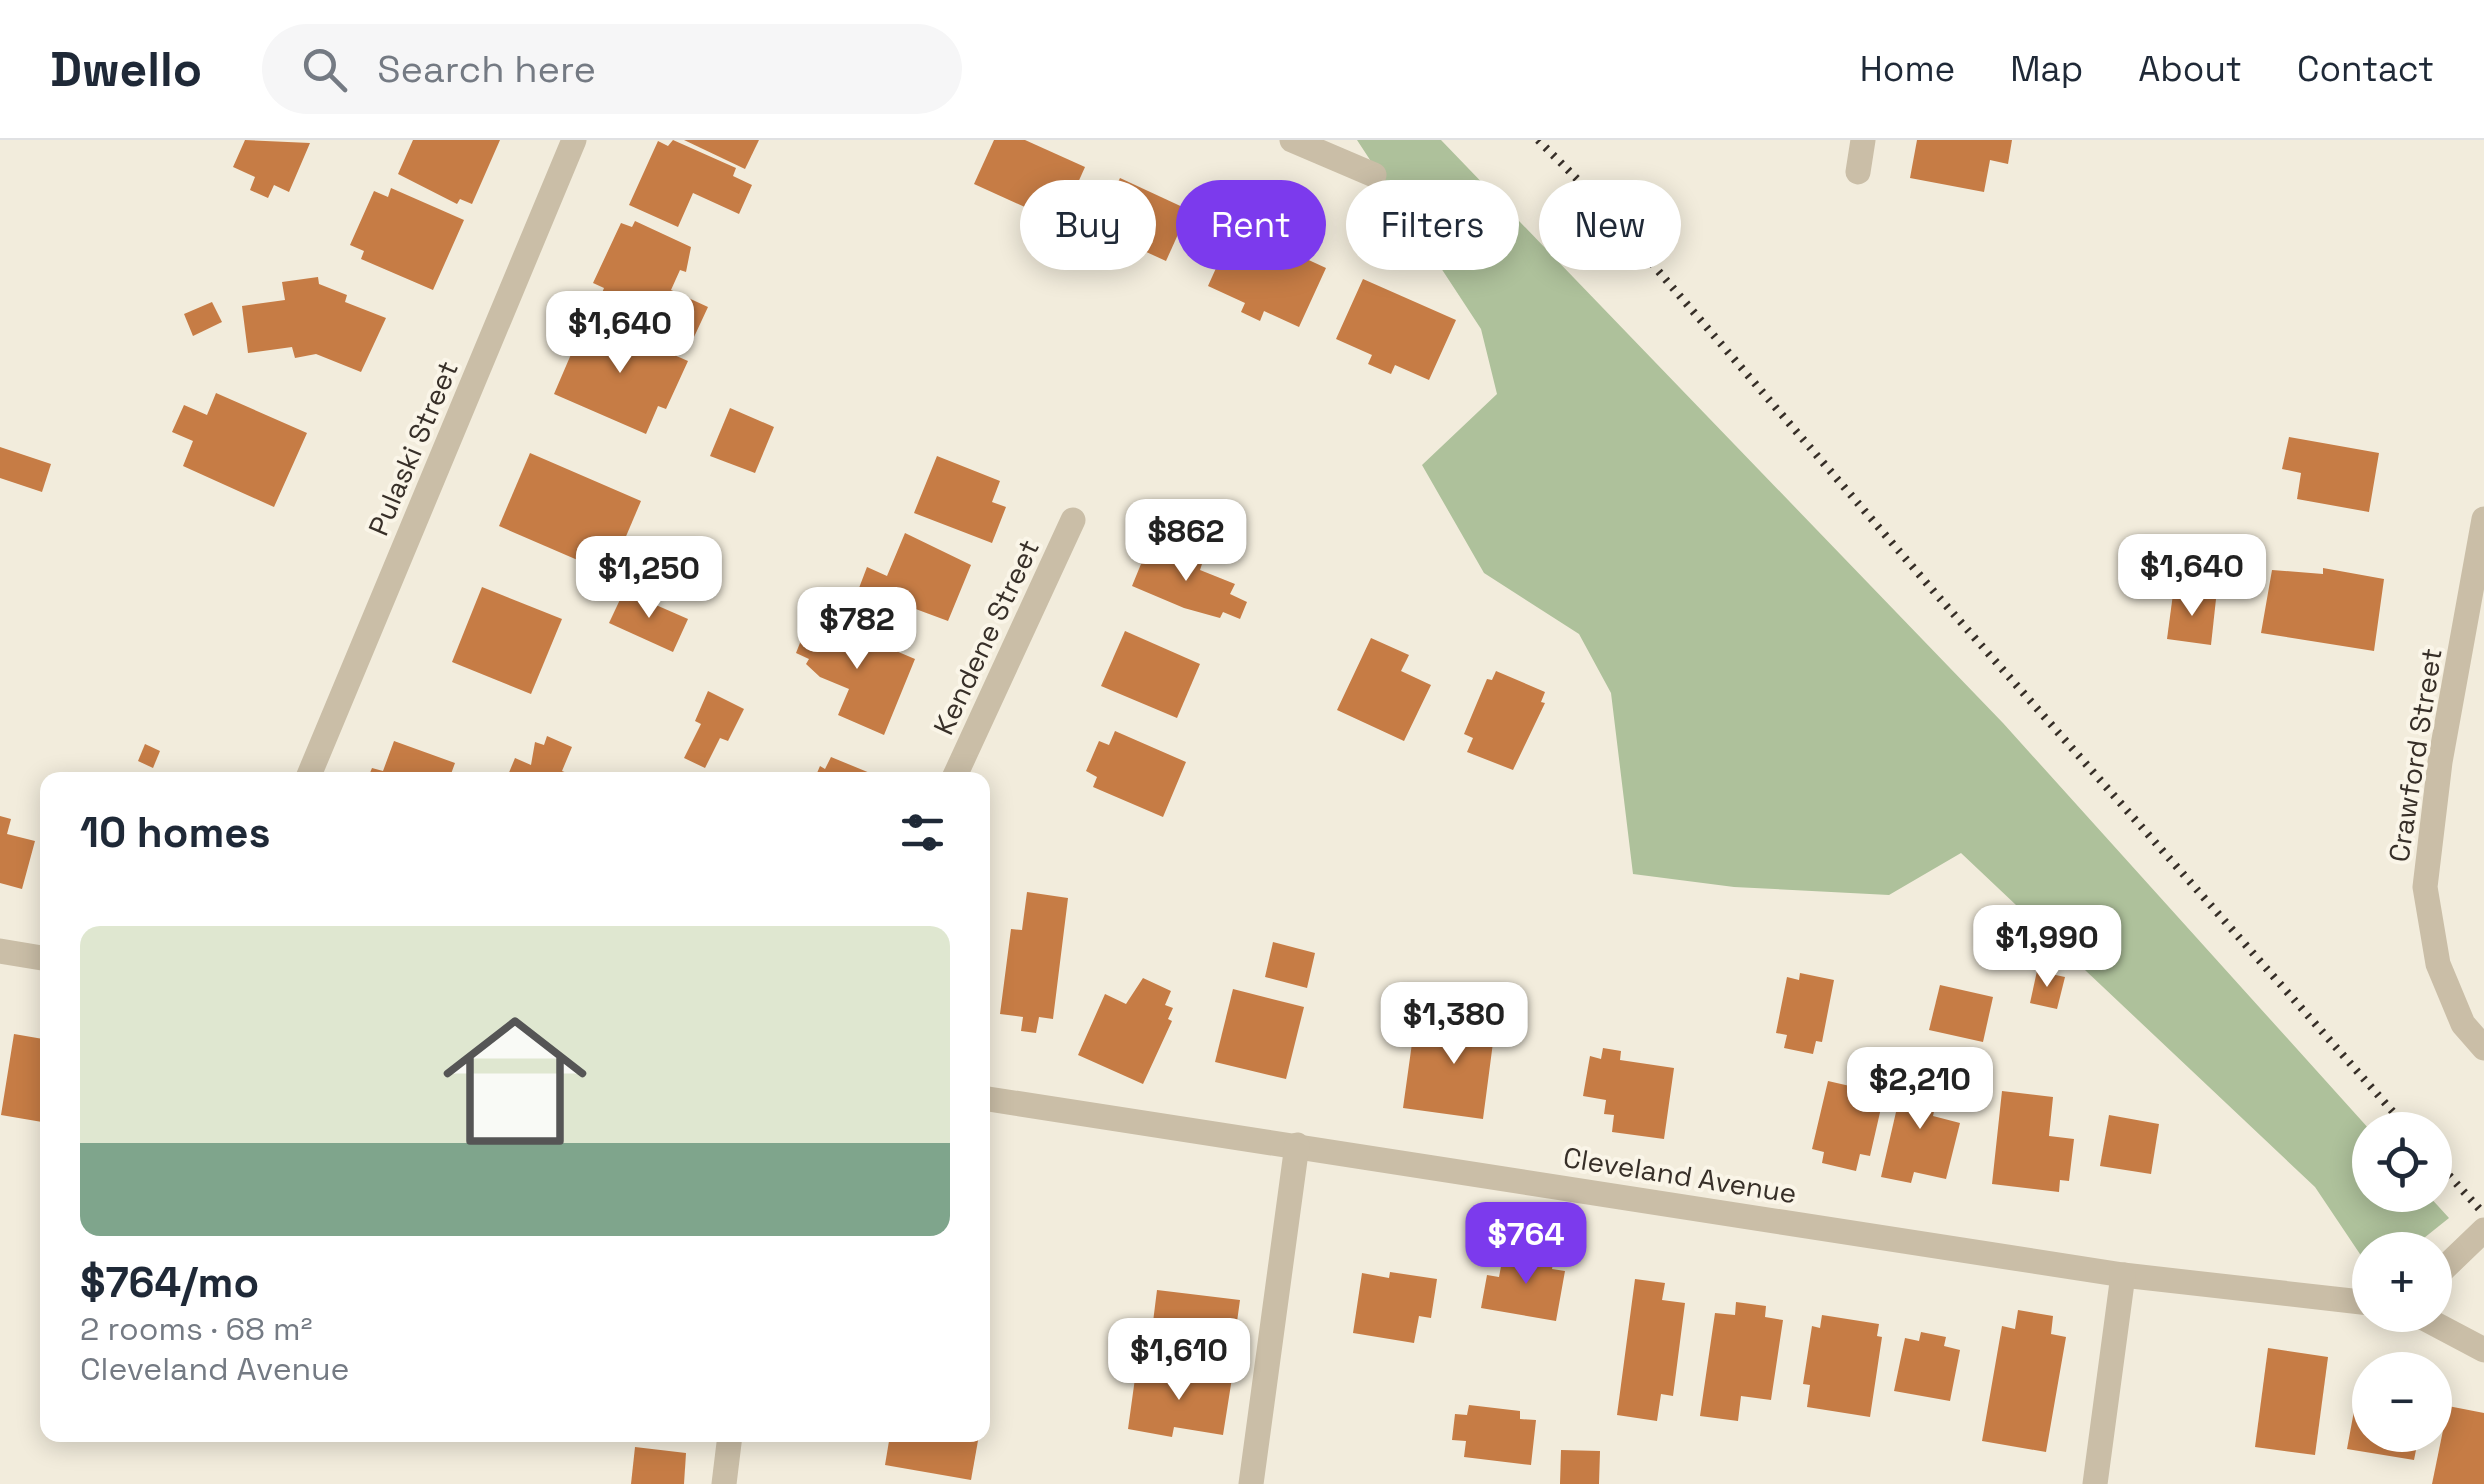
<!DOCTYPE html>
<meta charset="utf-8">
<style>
body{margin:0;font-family:"Space Grotesk",sans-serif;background:#f6f6f7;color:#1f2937;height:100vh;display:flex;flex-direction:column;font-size:38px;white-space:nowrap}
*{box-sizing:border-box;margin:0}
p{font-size:32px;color:#747a83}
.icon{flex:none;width:55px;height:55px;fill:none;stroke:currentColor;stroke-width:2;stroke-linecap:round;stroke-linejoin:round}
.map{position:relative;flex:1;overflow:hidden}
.sheet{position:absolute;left:40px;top:632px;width:950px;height:670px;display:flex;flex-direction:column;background:#fff;border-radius:20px;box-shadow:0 5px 25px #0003}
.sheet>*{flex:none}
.hud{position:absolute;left:1020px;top:40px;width:950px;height:90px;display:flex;gap:20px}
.buttons{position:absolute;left:2352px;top:972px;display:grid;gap:20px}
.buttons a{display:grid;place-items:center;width:100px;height:100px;border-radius:50%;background:#fff;box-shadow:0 5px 25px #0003;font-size:50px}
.price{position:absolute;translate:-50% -85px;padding:0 22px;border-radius:20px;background:#fff;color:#222;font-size:32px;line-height:65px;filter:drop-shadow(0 2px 5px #0008)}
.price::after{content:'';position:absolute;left:50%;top:60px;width:30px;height:22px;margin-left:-15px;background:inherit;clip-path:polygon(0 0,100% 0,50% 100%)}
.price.current{background:#7c3aed;color:#fff}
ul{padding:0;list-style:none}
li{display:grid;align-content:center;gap:20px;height:530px;padding:0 40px}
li+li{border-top:2px solid #e0e1e3}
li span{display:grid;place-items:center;height:310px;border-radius:20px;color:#555}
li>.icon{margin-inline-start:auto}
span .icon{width:180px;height:180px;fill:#fffc;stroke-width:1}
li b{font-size:42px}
h2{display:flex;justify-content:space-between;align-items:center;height:120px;padding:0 40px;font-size:42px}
.tag{padding:0 35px;border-radius:45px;background:#fff;box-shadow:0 5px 25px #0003;font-size:35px;line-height:90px}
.tag.current{background:#7c3aed;color:#fff}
header{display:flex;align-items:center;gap:60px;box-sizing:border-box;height:140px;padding:0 50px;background:#fff;border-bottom:2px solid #e0e1e3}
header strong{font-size:48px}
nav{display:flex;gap:55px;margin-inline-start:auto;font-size:35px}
.search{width:700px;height:90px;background:#f6f6f7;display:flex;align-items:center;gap:25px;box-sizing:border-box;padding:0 35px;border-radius:55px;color:#747a83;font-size:38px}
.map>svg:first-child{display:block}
</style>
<header>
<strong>Dwello</strong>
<div class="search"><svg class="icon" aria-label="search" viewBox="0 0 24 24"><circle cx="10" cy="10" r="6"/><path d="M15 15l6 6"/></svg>Search here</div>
<nav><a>Home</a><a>Map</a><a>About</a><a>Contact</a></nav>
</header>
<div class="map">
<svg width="2484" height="1344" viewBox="0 0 2484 1344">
<rect width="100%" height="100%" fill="#f2ecdc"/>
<!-- green -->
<polygon fill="#aec19b" points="1357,0 1441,0 2003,583 2370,990 2370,1055 2428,1055 2449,1078 2409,1110 2370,1110 2370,1129 2315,1047 1961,713 1889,755 1734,747 1633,734 1611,553 1579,494 1484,433 1422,325 1497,254 1481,189"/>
<!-- building -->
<g fill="#c67c45">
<polygon points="245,0 310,3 289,52 274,45 268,58 250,50 255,37 233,27"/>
<polygon points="413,0 500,0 472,64 460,59 457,64 398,34"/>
<polygon points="673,0 736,28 733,36 752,45 739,74 693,53 678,87 629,65 658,1 668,6"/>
<polygon points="684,0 759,0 745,29"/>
<polygon points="994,0 1025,0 1085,27 1060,83 974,44"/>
<polygon points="1917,0 2012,0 2008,24 1990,20 1984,52 1910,38"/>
<polygon points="1120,38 1189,70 1166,121 1096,89"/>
<polygon points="391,48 464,80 433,150 361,119 364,111 350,105 374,51 388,57"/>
<polygon points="635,81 691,107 686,132 680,130 671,150 708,167 694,197 602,153 604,148 593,143 621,83 632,87"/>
<polygon points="1235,86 1326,128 1299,187 1264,171 1260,181 1241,172 1245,163 1208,146"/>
<polygon points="318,137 319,144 347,155 345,162 386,178 361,232 316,214 295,218 292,207 248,213 242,166 285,160 282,142"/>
<polygon points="1363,139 1456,180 1429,240 1395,225 1391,234 1368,224 1372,215 1336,199"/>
<polygon points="212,162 222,182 193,196 184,174"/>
<polygon points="587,177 688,221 666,269 658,266 646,294 554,254"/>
<polygon points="216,253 307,293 274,367 183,326 193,301 172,292 184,265 207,275"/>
<polygon points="730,268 774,287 755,333 710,316"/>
<polygon points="2289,297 2379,313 2369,372 2297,359 2301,333 2282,329"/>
<polygon points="0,307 51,324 42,352 0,338"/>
<polygon points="530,313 641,361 610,434 499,386"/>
<polygon points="937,316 1000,341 992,362 1006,367 992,403 914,373"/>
<polygon points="905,393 971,425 948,481 859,448 867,427 887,436"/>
<polygon points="1150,402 1202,424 1200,430 1235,444 1230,454 1247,462 1240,479 1223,472 1220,478 1184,468 1132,446"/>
<polygon points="2323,428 2384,439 2374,511 2261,493 2272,430 2323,434"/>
<polygon points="482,447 562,479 531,554 452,522"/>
<polygon points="624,451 688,479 673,512 609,483"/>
<polygon points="2173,454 2216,459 2211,505 2167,499"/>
<polygon points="811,475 915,519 884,595 838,575 849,549 820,537 806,524 809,519 796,513"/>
<polygon points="1125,491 1200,524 1177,578 1101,546"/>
<polygon points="1371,498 1409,515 1401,531 1431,545 1404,601 1337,570"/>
<polygon points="1496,531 1545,552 1541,562 1545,563 1513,630 1467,612 1473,598 1464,594 1487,539 1492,540"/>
<polygon points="708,551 744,569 728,601 720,598 705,628 684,618 701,584 695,581"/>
<polygon points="1115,591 1186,622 1163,677 1093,647 1097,637 1086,631 1099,601 1109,605"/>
<polygon points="547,596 572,607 562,631 585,640 506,640 515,618 531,625 535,602 544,605"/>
<polygon points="394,601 455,623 451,634 466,640 367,640 372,628 383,631"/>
<polygon points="145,604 160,611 153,628 138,621"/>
<polygon points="831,617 887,640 814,640 820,626 825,629"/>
<polygon points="0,676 11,679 7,694 35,701 22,749 0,743"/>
<polygon points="1027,752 1068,758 1053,879 1039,877 1036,893 1021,891 1023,877 1000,874 1011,789 1022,790"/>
<polygon points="1273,802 1315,813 1307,848 1265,837"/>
<polygon points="2037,831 2065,837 2057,869 2030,863"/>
<polygon points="1800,833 1834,840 1822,902 1816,901 1813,914 1784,908 1787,895 1776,893 1787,837 1799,840"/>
<polygon points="1143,838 1171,851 1165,865 1173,868 1168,879 1172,881 1143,944 1078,915 1105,854 1126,864"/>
<polygon points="1940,845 1993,857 1983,902 1929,890"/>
<polygon points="1233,849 1304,867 1286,939 1215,922"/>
<polygon points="1470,859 1487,862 1486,870 1497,872 1483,979 1403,968 1413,896 1454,901 1459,867 1469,868"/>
<polygon points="45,882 48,983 1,975 14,894 43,899"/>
<polygon points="1603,908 1621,911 1620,920 1674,928 1664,999 1612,992 1614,975 1604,974 1606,960 1583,956 1590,916 1601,919"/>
<polygon points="1912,926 1943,933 1933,976 1960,983 1946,1039 1914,1032 1911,1043 1881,1037 1902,946 1907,947"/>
<polygon points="1828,941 1876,952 1873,965 1881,968 1870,1016 1860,1014 1856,1031 1822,1023 1824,1012 1812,1009"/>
<polygon points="2002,951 2053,957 2049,996 2074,999 2069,1041 2060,1040 2059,1052 1992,1044"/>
<polygon points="2109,975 2159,984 2151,1034 2100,1026"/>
<polygon points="1524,1109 1555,1114 1552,1129 1565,1131 1556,1181 1481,1168 1487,1135 1499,1137 1502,1121 1521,1124"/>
<polygon points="1390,1132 1437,1139 1431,1178 1419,1176 1414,1203 1353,1193 1362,1133 1389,1138"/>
<polygon points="1635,1139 1665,1143 1662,1160 1685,1163 1673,1256 1661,1254 1657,1281 1617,1275"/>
<polygon points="1157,1150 1240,1160 1232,1218 1167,1210 1171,1184 1153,1182"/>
<polygon points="1736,1162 1766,1166 1765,1177 1783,1180 1771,1260 1741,1256 1738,1281 1700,1276 1715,1173 1735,1175"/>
<polygon points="2018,1170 2053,1176 2051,1194 2066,1197 2046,1312 1982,1301 2002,1186 2015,1189"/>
<polygon points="1822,1175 1879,1184 1877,1196 1882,1197 1870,1277 1807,1267 1810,1245 1803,1244 1812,1186 1820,1188"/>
<polygon points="1921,1192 1946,1197 1944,1206 1960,1210 1950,1261 1894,1251 1905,1198 1919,1201"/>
<polygon points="2268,1208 2328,1217 2315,1315 2255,1307"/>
<polygon points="1172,1229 1232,1238 1223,1295 1174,1287 1172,1297 1128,1289 1136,1231 1171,1236"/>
<polygon points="2365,1245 2370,1246 2370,1295 2419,1295 2414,1320 2347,1309 2358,1249 2363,1251"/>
<polygon points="1469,1265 1520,1271 1520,1279 1536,1280 1531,1325 1464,1317 1466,1301 1452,1300 1455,1274 1467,1275"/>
<polygon points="2448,1266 2484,1273 2484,1344 2432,1344"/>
<polygon points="890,1295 979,1295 971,1340 885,1325"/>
<polygon points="635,1307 686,1313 684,1344 631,1344"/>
<polygon points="1561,1310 1600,1311 1599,1344 1560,1344"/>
</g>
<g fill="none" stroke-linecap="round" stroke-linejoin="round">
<!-- minor -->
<g stroke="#cabea7" stroke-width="25">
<polyline points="1292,0 1374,35"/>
<polyline points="1858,32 1863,0"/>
<polyline points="2484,379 2440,622 2425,747 2438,824 2463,884 2484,908"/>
<polyline points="307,640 574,0"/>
<polyline points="953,640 1073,380"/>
<polyline points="0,811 48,819"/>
<polyline points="982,958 2123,1135 2370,1163"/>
<polyline points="2435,1137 2484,1090"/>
<polyline points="2418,1175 2484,1210"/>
<polyline points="724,1344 730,1295"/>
<polyline points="1251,1344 1297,1005"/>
<polyline points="2095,1344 2123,1135"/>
</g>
<!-- rail -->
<g stroke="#372f28" stroke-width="8" stroke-dasharray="2.5 8" stroke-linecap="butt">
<polyline points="1538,0 1593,55 1936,454 2409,990"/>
<polyline points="2435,1020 2484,1074"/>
</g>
</g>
<g text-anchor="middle" stroke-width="8" stroke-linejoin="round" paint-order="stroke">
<!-- street labels -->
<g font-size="28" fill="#372f28" stroke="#faf5e8">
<text transform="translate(413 308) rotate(-67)" y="10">Pulaski Street</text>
<text transform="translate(986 497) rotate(-65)" y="10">Kendene Street</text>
<text transform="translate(2415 615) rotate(-81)" y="10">Crawford Street</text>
<text transform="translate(1680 1035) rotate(9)" y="10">Cleveland Avenue</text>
</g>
</g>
</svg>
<div class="buttons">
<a><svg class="icon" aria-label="locate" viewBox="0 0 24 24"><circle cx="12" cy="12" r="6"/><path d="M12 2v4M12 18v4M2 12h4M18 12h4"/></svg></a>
<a>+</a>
<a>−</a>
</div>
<b class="price" style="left:620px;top:236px">$1,640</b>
<b class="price" style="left:1186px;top:444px">$862</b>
<b class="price" style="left:2192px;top:479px">$1,640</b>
<b class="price" style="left:649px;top:481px">$1,250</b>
<b class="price" style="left:857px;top:532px">$782</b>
<b class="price" style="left:2047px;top:850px">$1,990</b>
<b class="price" style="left:1454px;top:927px">$1,380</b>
<b class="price" style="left:1920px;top:992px">$2,210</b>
<b class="price current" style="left:1526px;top:1147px">$764</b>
<b class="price" style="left:1179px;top:1263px">$1,610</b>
<div class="hud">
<a class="tag">Buy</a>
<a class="tag current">Rent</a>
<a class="tag">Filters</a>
<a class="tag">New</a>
</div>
<section class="sheet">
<h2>10 homes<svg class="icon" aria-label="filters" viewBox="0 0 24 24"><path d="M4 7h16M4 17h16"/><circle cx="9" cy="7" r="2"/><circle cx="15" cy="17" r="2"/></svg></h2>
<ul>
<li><span style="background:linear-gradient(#dfe7d0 70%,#7fa58c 0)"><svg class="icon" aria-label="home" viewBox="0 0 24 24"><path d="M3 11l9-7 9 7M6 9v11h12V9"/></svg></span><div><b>$764/mo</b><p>2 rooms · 68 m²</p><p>Cleveland Avenue</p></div></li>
</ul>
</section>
</div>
